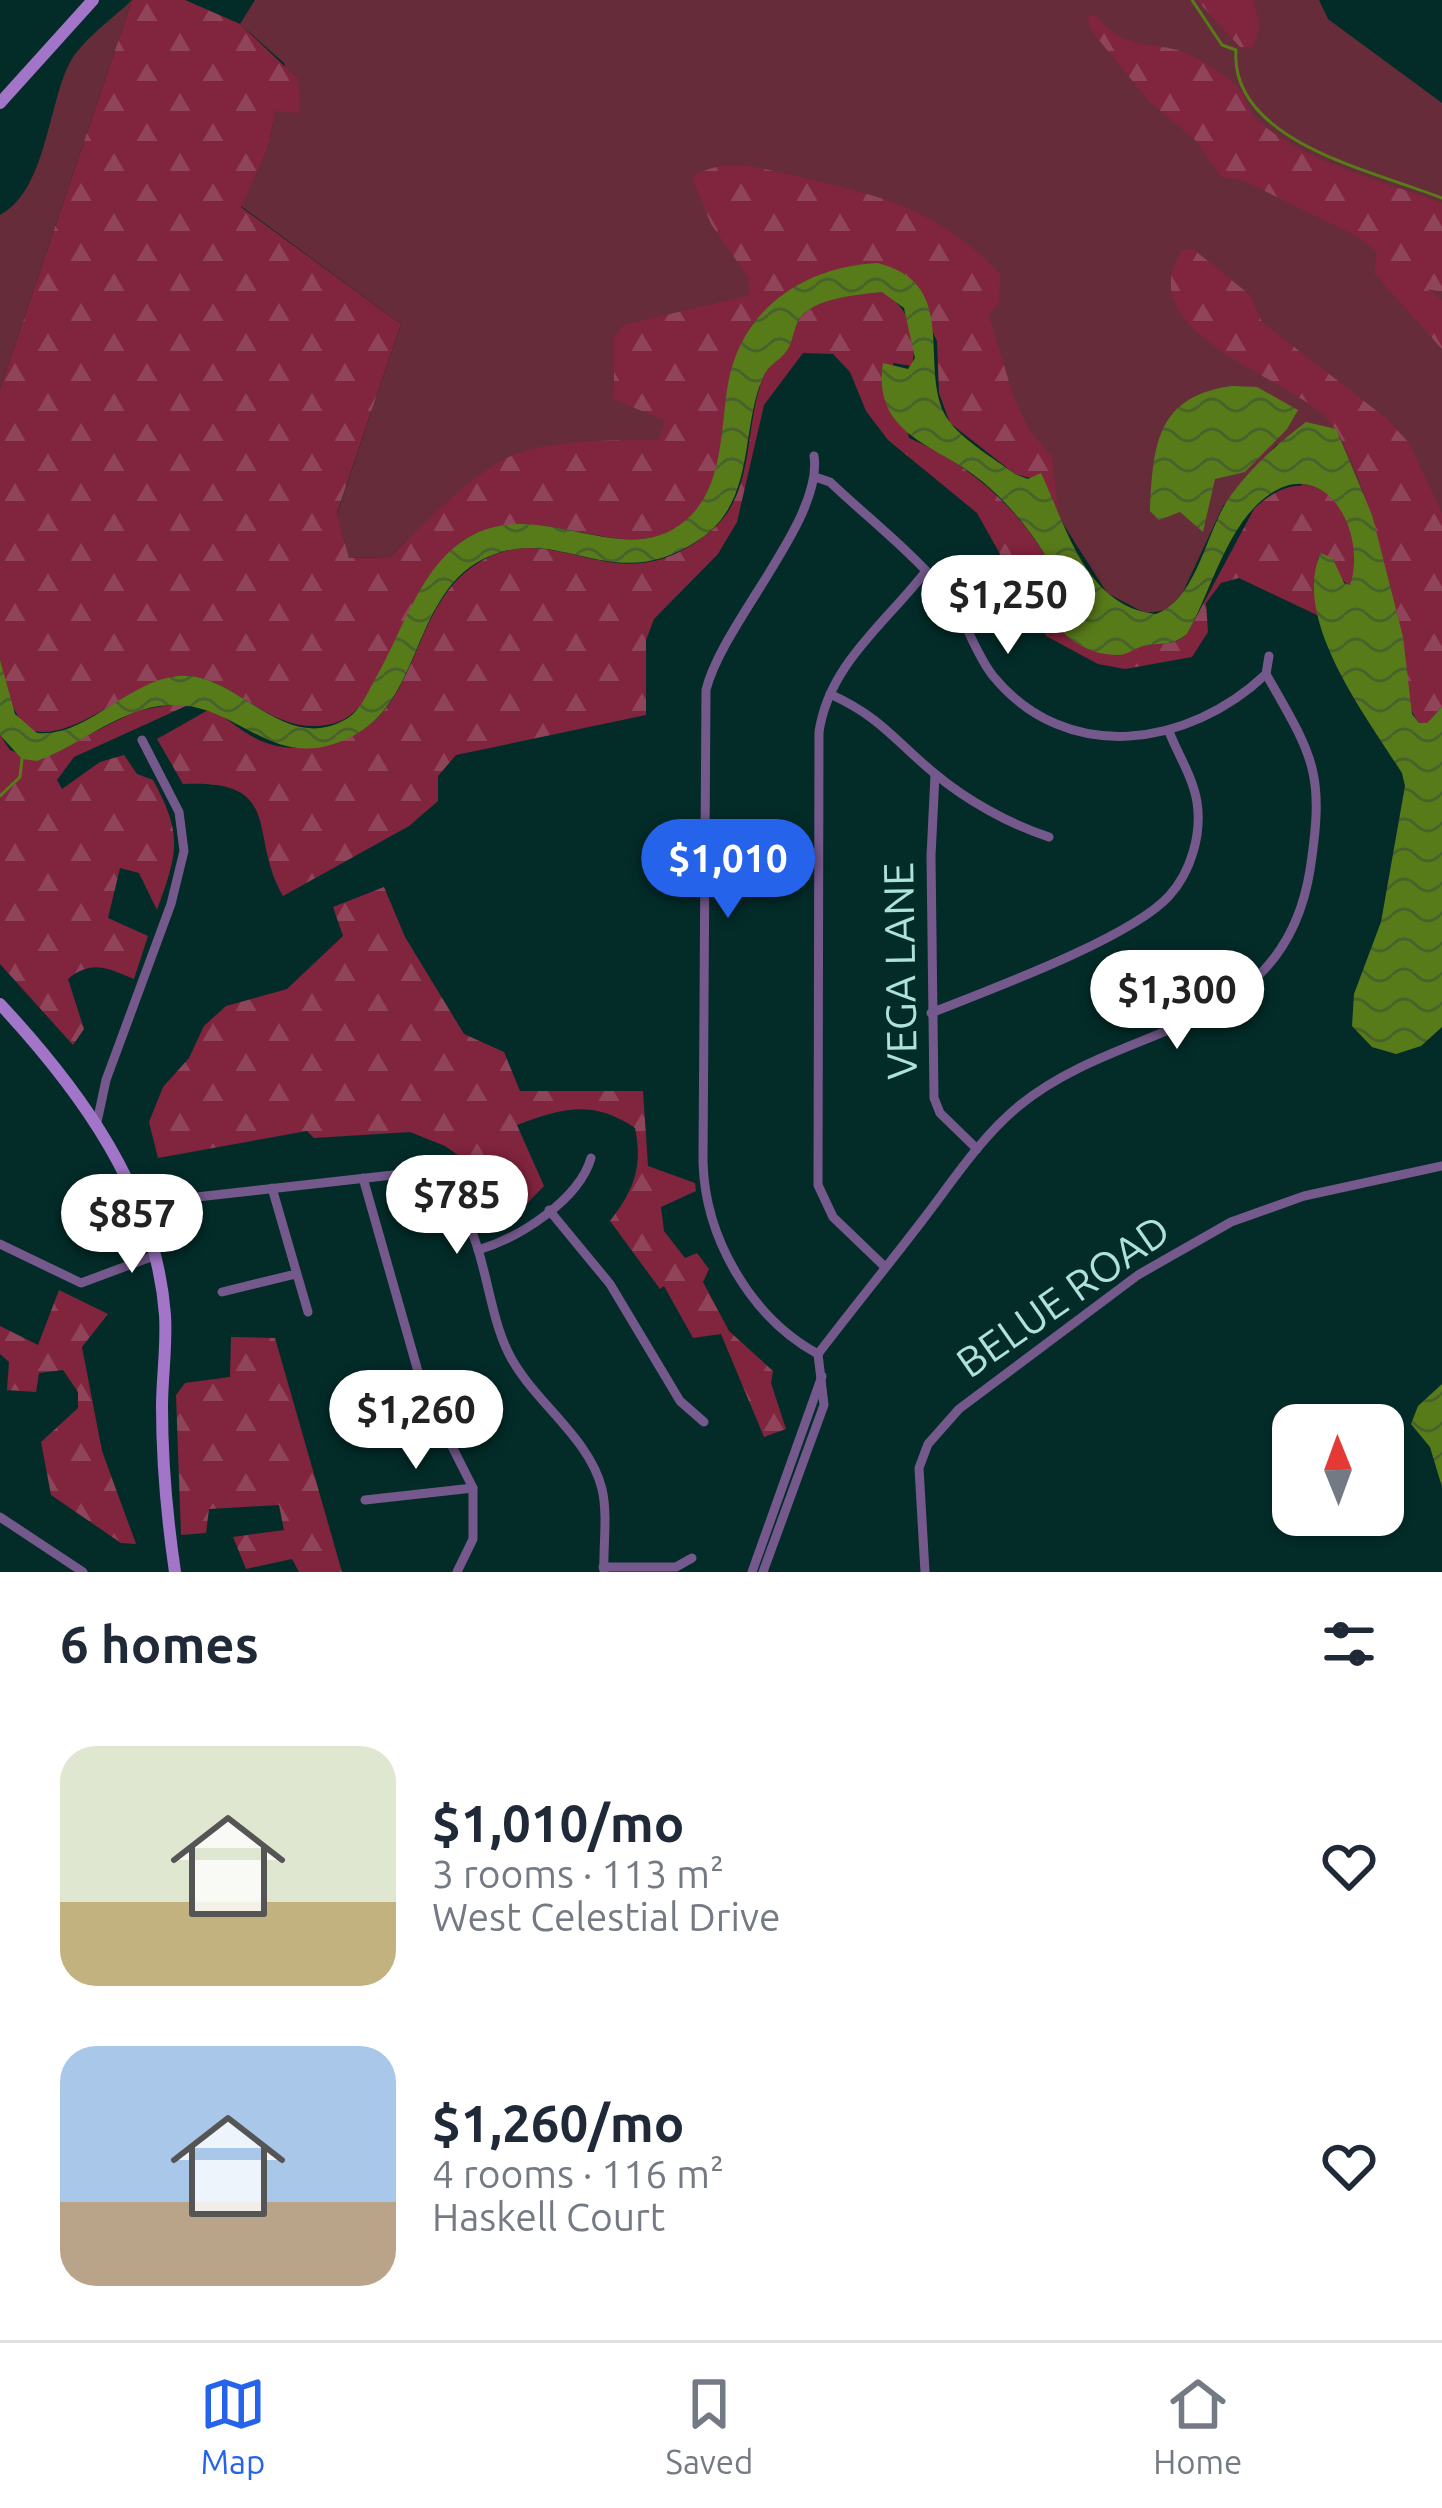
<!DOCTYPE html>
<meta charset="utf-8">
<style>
body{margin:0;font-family:Ubuntu,sans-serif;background:#f2f2f3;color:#1f2937;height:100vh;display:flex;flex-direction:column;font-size:45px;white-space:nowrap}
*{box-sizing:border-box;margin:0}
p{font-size:39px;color:#747a83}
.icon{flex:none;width:66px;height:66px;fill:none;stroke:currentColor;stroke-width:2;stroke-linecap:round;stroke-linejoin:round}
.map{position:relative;height:1572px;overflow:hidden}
.details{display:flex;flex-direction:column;background:#fff;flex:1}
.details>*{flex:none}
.needle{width:78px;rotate:359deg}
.buttons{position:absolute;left:1272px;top:1404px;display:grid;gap:24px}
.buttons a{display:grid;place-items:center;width:132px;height:132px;border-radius:24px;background:#fff;box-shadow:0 3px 9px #0004;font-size:60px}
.price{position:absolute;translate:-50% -102px;padding:0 27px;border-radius:42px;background:#fff;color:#222;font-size:39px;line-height:78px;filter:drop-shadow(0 3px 6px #0008)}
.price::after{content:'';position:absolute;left:50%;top:72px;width:36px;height:27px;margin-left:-18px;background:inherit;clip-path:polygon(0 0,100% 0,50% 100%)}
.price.current{background:#2563eb;color:#fff}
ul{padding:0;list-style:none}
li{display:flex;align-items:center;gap:36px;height:300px;padding:0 60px}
li span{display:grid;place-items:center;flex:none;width:336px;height:240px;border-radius:36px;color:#555}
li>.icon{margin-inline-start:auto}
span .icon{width:144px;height:144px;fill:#fffc;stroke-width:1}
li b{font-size:51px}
h2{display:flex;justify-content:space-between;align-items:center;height:144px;padding:0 60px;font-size:51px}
.tabs{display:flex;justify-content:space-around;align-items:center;height:168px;border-top:3px solid #e0e1e3;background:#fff;font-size:33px;color:#747a83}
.tabs a{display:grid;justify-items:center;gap:6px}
.tabs .current{color:#2563eb}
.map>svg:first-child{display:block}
</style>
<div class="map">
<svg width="1442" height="1572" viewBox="0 0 1442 1572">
<defs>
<pattern id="forest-firs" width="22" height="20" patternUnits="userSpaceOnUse" patternTransform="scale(3)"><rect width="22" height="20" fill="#81243e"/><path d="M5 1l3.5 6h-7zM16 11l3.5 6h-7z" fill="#904459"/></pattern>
<pattern id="water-waves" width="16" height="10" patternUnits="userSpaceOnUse" patternTransform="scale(3)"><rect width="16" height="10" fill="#587b19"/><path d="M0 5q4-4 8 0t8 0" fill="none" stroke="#48622b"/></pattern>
</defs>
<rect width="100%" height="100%" fill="#032c29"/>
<!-- grass -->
<g fill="#662c39">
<path d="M132,0L0,389V215C50,189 48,89 76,53C91,34 114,17 132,0Z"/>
<polygon points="255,0 1319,0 1328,19 1442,103 1442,707 1436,710 1277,444 1223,506 1182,594 1168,610 1145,613 1107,593 904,273 725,413 659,439 559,446 450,499 390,557 349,558 337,514 401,324 241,206 267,151 276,110 300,112 284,63 240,24"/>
</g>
<!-- forest -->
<g fill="url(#forest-firs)">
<path d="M132,0H185L240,24L298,79L300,113L276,111L267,151L241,207L401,324L337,513L349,558L390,557C425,523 460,484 503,460C539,439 617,441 659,439L665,421L614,399V336L624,325L750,295L748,277L711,224L692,177C724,157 757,167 791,175C877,195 937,207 1000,274L999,301L989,316L1013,395L1029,430L1052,457L1059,522L1045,482L1015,474L950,423L939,393L937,341L904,273L753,322C744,341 733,360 729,381C720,426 726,483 689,518C632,572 554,503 480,532C404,561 395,706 335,723C268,742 230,666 174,677C127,686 67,748 25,728L8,699L0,660V389Z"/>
<polygon points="1197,0 1253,0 1260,25 1253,47 1240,47"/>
<path d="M1088,16H1097C1126,56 1158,37 1194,57C1209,65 1227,76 1239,89C1247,98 1248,112 1257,120C1305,163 1383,181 1442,203V292L1427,289L1442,300V349L1374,273L1377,252L1359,237L1242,180L1222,177L1195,140L1149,101L1090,29Z"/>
<path d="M1193,249L1250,295L1262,322L1386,418L1409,443L1442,513V707L1427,723H1419C1400,698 1407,665 1402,635C1399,613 1389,593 1384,573C1371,522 1363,470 1333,426C1303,379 1125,338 1182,250Z"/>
<path d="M882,292C909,305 918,338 912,366L893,363L909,438C973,465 1028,516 1058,579L1051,586L1030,569C1061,622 1071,666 1142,646C1160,641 1171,648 1187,634L1254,509C1316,448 1372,519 1350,586L1340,578L1333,559L1318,558L1319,616L1239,578L1221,583L1206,603L1208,632L1192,657L1125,669L1098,664L1046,636L977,513L888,440L866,411L850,372L833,354L803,353L764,405L737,522L718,554L654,619L646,640V715L456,755L438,776V801L409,826L283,896C247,834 286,779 183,784L157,739L210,709C229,718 244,735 264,742C281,749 301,749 319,746C429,730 400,601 487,558C562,520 621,609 713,529C757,491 743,421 765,374C770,363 783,358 789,347C793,339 794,329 798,322C812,297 857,295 882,292Z"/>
<path d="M169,705H188L74,757L57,780L62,789L100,762L124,755L137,774L153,780C183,835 178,852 157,910L139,873L120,868L108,918L148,936L134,979C107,968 92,959 68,979L84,1029L73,1045L0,964V735L10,750L37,761L136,711Z"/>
<path d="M384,887L405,937L464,1034L504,1052L520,1091H643L648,1166L695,1183L696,1191L661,1207L664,1231L685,1258L697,1253L709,1269L703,1282L729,1331L773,1371L771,1383L786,1429L764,1437L721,1334L693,1338L664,1286L660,1289L610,1221C634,1190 643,1167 635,1128C593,1099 562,1108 517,1125L544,1186L514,1217L498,1183L445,1146L410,1132L314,1138L307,1131L158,1158L149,1122L163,1087L189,1058L204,1026L226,1006L287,989L343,936L333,907Z"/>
<polygon points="59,1290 108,1314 82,1347 102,1451 136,1544 121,1543 51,1495 41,1442 78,1408 78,1392 63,1370 39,1373 36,1392 7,1390 9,1362 0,1354 0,1326 38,1345"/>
<polygon points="231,1337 275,1338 342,1572 299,1572 292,1559 246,1569 233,1537 284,1530 279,1505 209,1509 206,1533 181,1535 176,1395 185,1383 230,1377"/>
</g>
<!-- water -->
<g fill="url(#water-waves)">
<path d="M877,263C959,282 920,362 944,413C955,436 995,459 1015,474L1028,479L1041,473C1066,526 1086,607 1156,614C1198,599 1206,529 1231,495C1252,467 1278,443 1306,422L1336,429L1372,515L1403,637L1412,714L1419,723H1427L1442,707V1027L1421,1046L1396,1054L1372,1047L1352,1026L1354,994L1381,922L1405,786L1402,773C1369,720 1290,619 1321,553L1333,559L1344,583L1350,585C1368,533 1325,452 1266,497C1226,527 1211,592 1187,634C1171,647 1161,642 1143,646C1133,649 1126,656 1116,655C1069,654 1044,614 1027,577L1030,568L1051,586L1058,579C1041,543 1013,507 983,482C938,444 872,437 883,363L908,369L915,358L904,308L882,292C858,295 812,297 798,321C794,329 793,339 789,347C784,358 771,363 765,373C739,426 758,500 700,539C614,598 564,525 490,556C410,589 425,703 349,738C271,775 240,702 170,705C120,707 82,745 37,761L22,759L0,735V660L15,714L37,733C86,738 127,681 178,676C238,670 283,758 348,718C360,710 367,694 374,681C405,630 422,553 484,530C553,505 629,570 686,520C724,487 720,431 728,384C741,309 804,267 877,263Z"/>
<path d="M1232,386L1257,387L1298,410L1287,429L1245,472L1215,479L1203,532L1180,512L1159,520L1150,511C1153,444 1157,396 1232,386Z"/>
<polygon points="1442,1384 1442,1487 1430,1447 1411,1424 1418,1406"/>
</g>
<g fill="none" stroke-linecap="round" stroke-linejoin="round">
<!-- stream -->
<g stroke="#587b19" stroke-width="3">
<path d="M1192,0L1222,45L1236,50C1229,142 1377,172 1442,198"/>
<polyline points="0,796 20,777 22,759"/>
</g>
<!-- street -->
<g stroke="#75598d" stroke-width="9">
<path d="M814,456C824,519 722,624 706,690L703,1162C705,1237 750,1317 818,1354"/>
<path d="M818,478L830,482C867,517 909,550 943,589C965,614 972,649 993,676C1067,766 1189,747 1266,674L1269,656"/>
<path d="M830,694C882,718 893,739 934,773C966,800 1009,824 1049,837"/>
<polyline points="935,775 931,856 934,1098 940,1113 977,1149"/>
<path d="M931,1013C989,990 1131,938 1169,896C1191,872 1202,834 1197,802C1193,778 1179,756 1170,734"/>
<polyline points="97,1122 106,1080 171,904 184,851 179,812 142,740"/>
<polyline points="363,1178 423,1389 473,1488 473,1539 457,1572"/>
<polyline points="272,1188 308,1312"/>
<path d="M135,1204L393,1175C490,1178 476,1286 508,1352C531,1400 589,1436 602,1489C608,1515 603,1545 604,1572"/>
<polyline points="549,1210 610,1284 680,1401 704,1422"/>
<polyline points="0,1244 81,1283 151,1257"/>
<path d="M478,1250C519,1238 579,1200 591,1158"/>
<path d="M884,1266L833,1217L818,1185L819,732C829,664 886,623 926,571"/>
<polyline points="222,1292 296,1274"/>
<path d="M818,1354C853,1308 890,1263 925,1217C954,1179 982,1136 1020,1105C1126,1019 1283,1038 1310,870C1325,772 1314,758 1266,674"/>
<polyline points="340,1410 428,1398"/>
<polyline points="365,1500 473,1488"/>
<polyline points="0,1517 83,1572"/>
<polyline points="603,1567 676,1567 692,1558"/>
<polyline points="752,1572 822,1376"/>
<polyline points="763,1572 824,1405 818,1354"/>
<polyline points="925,1572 919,1468 928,1444 959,1409 1138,1275 1231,1222 1304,1196 1442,1166"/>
</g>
<!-- secondary -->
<g stroke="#a275c8" stroke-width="12">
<polyline points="0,103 93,0"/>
<path d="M0,1004C80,1090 156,1193 165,1315C167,1346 162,1377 162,1407C162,1463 167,1517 175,1572"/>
</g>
</g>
<g text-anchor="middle" stroke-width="12" stroke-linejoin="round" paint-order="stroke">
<!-- street labels -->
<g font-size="42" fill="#aee2dd" stroke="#032c29">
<text transform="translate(900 971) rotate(-91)" y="15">VEGA LANE</text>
<text transform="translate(1063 1296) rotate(-35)" y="15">BELUE ROAD</text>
</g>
</g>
</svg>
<div class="buttons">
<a><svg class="needle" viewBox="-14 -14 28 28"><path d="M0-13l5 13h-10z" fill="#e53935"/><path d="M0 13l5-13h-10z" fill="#747a83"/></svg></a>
</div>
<b class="price" style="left:1008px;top:657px">$1,250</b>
<b class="price current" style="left:728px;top:921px">$1,010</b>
<b class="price" style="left:1177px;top:1052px">$1,300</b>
<b class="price" style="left:457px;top:1257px">$785</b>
<b class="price" style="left:132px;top:1276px">$857</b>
<b class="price" style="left:416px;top:1472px">$1,260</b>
</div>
<section class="details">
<h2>6 homes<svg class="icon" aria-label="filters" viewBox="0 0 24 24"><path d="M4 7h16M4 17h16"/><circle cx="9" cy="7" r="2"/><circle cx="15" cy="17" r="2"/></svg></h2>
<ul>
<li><span style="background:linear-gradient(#dfe7d0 65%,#c2b280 0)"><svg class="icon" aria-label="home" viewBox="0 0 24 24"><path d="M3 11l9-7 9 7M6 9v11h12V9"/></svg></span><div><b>$1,010/mo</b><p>3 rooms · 113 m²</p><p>West Celestial Drive</p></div><svg class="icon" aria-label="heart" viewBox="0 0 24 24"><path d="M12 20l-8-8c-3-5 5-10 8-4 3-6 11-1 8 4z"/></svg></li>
<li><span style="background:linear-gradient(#a9c7e8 65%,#b9a48a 0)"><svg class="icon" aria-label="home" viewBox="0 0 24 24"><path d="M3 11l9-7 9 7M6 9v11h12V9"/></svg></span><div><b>$1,260/mo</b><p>4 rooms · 116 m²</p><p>Haskell Court</p></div><svg class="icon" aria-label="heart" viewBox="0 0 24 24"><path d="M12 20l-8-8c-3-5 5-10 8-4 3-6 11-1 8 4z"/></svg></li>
</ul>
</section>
<nav class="tabs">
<a class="current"><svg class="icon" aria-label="map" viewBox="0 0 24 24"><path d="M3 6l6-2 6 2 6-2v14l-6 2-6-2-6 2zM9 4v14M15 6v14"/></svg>Map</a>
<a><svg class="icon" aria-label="saved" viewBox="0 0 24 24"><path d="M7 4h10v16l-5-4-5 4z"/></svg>Saved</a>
<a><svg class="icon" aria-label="home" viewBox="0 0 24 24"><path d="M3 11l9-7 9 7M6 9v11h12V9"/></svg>Home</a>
</nav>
